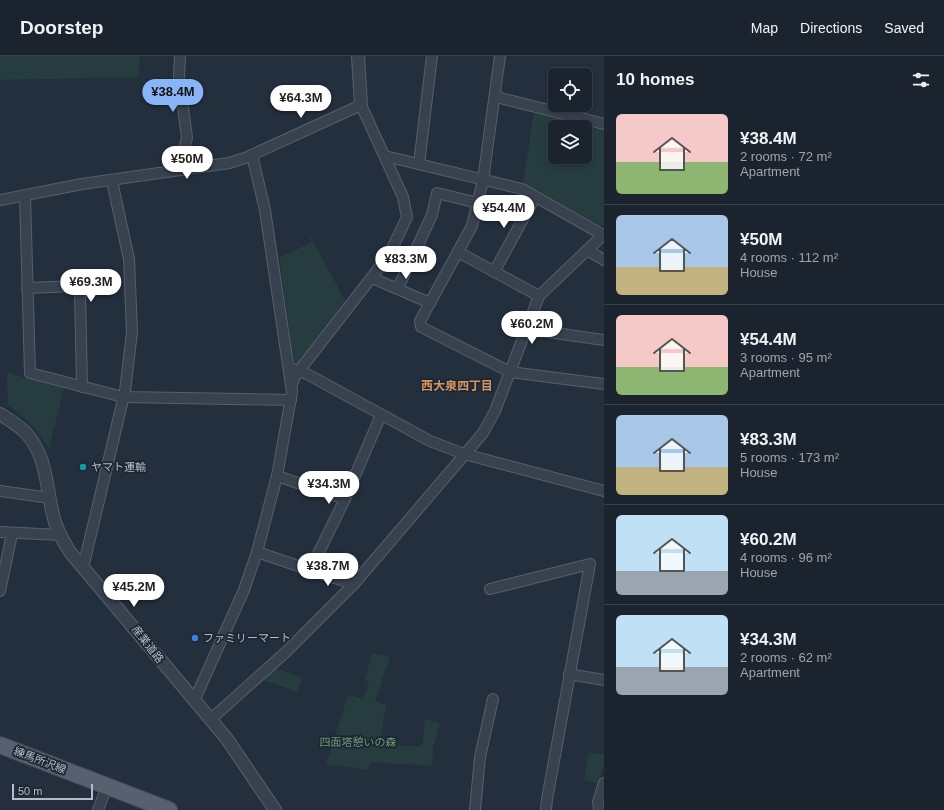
<!DOCTYPE html>
<meta charset="utf-8">
<style>
body{margin:0;font-family:Helvetica,"Noto Sans JP",sans-serif;background:#282f3a;color:#f1f3f6;height:100vh;display:flex;flex-direction:column;font-size:15px;white-space:nowrap}
*{box-sizing:border-box;margin:0}
p{font-size:13px;color:#a0a4aa}
.icon{flex:none;width:22px;height:22px;fill:none;stroke:currentColor;stroke-width:2;stroke-linecap:round;stroke-linejoin:round}
.map{position:relative;flex:1;overflow:hidden}
.details{display:flex;flex-direction:column;background:#1b232e;width:340px}
.details>*{flex:none}
.controls{position:absolute;left:548px;top:12px;display:grid;gap:8px}
.controls a{display:grid;place-items:center;width:44px;height:44px;border-radius:6px;background:#1b232e;box-shadow:0 2px 6px #0003,0 0 0 1px #39404a;font-size:20px}
.scale{position:absolute;left:12px;bottom:10px;width:81px;box-sizing:border-box;padding-left:4px;border:2px solid #b4bcc9;border-top:0;font-size:11px;line-height:14px;white-space:nowrap;color:#b4bcc9;-webkit-text-stroke:3px #1d2633;paint-order:stroke}
.price{position:absolute;translate:-50% -34px;padding:0 9px;border-radius:14px;background:#fff;color:#222;font-size:13px;line-height:26px;filter:drop-shadow(0 1px 2px #0008)}
.price::after{content:'';position:absolute;left:50%;top:24px;width:12px;height:9px;margin-left:-6px;background:inherit;clip-path:polygon(0 0,100% 0,50% 100%)}
.price.on{background:#8ab4f8;color:#111}
ul{padding:0;list-style:none}
li{display:flex;align-items:center;gap:12px;height:100px;padding:0 12px}
li+li{border-top:1px solid #39404a}
li span{display:grid;place-items:center;flex:none;width:112px;height:80px;border-radius:6px;color:#555}
li>.icon{margin-inline-start:auto}
span .icon{width:48px;height:48px;fill:#fffc;stroke-width:1}
li b{font-size:17px}
h2{display:flex;justify-content:space-between;align-items:center;height:48px;padding:0 12px;font-size:17px}
header{display:flex;align-items:center;gap:24px;box-sizing:border-box;height:56px;padding:0 20px;background:#1b232e;border-bottom:1px solid #39404a}
header strong{font-size:19px}
nav{display:flex;gap:22px;margin-inline-start:auto;font-size:14px}
main{display:flex;flex:1;min-height:0}
.map>svg:first-child{display:block}
</style>
<header>
<strong>Doorstep</strong>
<nav><a>Map</a><a>Directions</a><a>Saved</a></nav>
</header>
<main>
<div class="map">
<svg width="604" height="754" viewBox="0 0 604 754">
<rect width="100%" height="100%" fill="#242f3e"/>
<!-- green -->
<g fill="#263c3f" fill-rule="evenodd">
<polygon points="0,0 140,0 138,21 0,24"/>
<path d="M534,57L604,74V169L599,170L523,127ZM555,71H585V101H555Z"/>
<polygon points="309,178 346,246 298,308 294,306 279,201 311,187"/>
<path d="M7,317L64,332L49,394C40,375 25,362 8,349Z"/>
<polygon points="372,597 390,601 375,645 386,649 381,681 400,690 422,690 425,663 440,667 433,691 432,710 371,706 368,714 326,708 348,639 365,643 363,642 369,626 365,624"/>
<polygon points="276,612 302,622 297,636 263,624"/>
<polygon points="589,697 604,698 604,708 599,727 584,724"/>
</g>
<g fill="none" stroke-linecap="round" stroke-linejoin="round">
<defs>
<g id="minor">
<polyline points="180,0 179,20 187,82 183,97 185,113"/>
<polyline points="500,0 483,124 472,170 420,265 421,271 510,316 604,328"/>
<polyline points="496,41 604,68"/>
<polyline points="385,100 522,133 603,179"/>
<polyline points="419,108 432,0"/>
<polyline points="25,140 30,317 123,341 291,344"/>
<polyline points="0,144 82,128 229,107 245,102 361,49 403,141 407,161 389,199 295,320 292,329"/>
<polyline points="587,194 604,204"/>
<polyline points="458,196 539,240"/>
<polyline points="494,216 535,141"/>
<polyline points="372,222 430,247"/>
<polyline points="27,232 75,230 80,234 82,331"/>
<polyline points="398,232 432,159 437,137 478,147"/>
<polyline points="527,273 604,284"/>
<polyline points="293,313 307,318 430,385 464,398 604,435"/>
<polyline points="277,420 345,443"/>
<polyline points="0,435 50,442"/>
<polyline points="0,476 60,479"/>
<polyline points="257,496 310,514 345,443 381,359"/>
<polyline points="83,512 125,335 132,276 129,203 113,130 114,124"/>
<polyline points="310,514 354,528"/>
<polyline points="490,533 590,508 547,743 546,754"/>
<polyline points="0,535 12,478"/>
<polyline points="569,618 604,624"/>
<polyline points="194,645 244,534 257,496 277,420 292,336 265,154 252,99"/>
<polyline points="210,664 287,595 354,528 483,377 495,355 539,240 604,178"/>
<polyline points="98,754 107,730"/>
<polyline points="475,754 480,701 493,643"/>
<polyline points="599,754 598,746 604,727"/>
</g>
<g id="tertiary">
<polyline points="358,0 361,49"/>
<path d="M0,358C8,363 18,369 25,376C47,399 46,430 53,459C56,473 63,485 70,496L227,683L275,754"/>
</g>
<polyline id="primary" points="0,689 169,754"/>
</defs>
<!-- minor casing -->
<use href="#minor" stroke="#565f6c" stroke-width="12"/>
<!-- tertiary casing -->
<use href="#tertiary" stroke="#565f6c" stroke-width="14"/>
<!-- primary casing -->
<use href="#primary" stroke="#414a57" stroke-width="18"/>
<!-- minor -->
<use href="#minor" stroke="#38414e" stroke-width="10"/>
<!-- tertiary -->
<use href="#tertiary" stroke="#38414e" stroke-width="12"/>
<!-- primary -->
<use href="#primary" stroke="#56606e" stroke-width="16"/>
</g>
<!-- markers -->
<circle fill="#0f9aa8" stroke="#1d2633" stroke-width="1.5" cx="83" cy="411" r="4"/>
<circle fill="#3f7fe0" stroke="#1d2633" stroke-width="1.5" cx="195" cy="582" r="4"/>
<g text-anchor="middle" stroke-width="3.5" stroke-linejoin="round" paint-order="stroke">
<!-- poi labels -->
<g font-size="11" fill="#b4bcc9" stroke="#1d2633" text-anchor="start">
<text x="91" y="415">ヤマト運輸</text>
<text x="203" y="586">ファミリーマート</text>
</g>
<!-- street labels -->
<g font-size="11" fill="#b4bcc9" stroke="#1d2633">
<text transform="translate(148 588) rotate(52)" y="4">産業道路</text>
<text transform="translate(40 704) rotate(21)" y="4">練馬所沢線</text>
</g>
<!-- park labels -->
<g font-size="11" fill="#6b9a76" stroke="#1d2633">
<text x="358" y="690">四面塔憩いの森</text>
</g>
<!-- neighbourhood labels -->
<g font-size="12" font-weight="bold" fill="#d59563" stroke="#1d2633">
<text x="457" y="334">西大泉四丁目</text>
</g>
</g>
</svg>
<div class="controls">
<a><svg class="icon" aria-label="locate" viewBox="0 0 24 24"><circle cx="12" cy="12" r="6"/><path d="M12 2v4M12 18v4M2 12h4M18 12h4"/></svg></a>
<a><svg class="icon" aria-label="layers" viewBox="0 0 24 24"><path d="M12 4l9 5-9 5-9-5zM3 14l9 5 9-5"/></svg></a>
</div>
<div class="scale">50 m</div>
<b class="price on" style="left:173px;top:57px">¥38.4M</b>
<b class="price" style="left:301px;top:63px">¥64.3M</b>
<b class="price" style="left:187px;top:124px">¥50M</b>
<b class="price" style="left:504px;top:173px">¥54.4M</b>
<b class="price" style="left:406px;top:224px">¥83.3M</b>
<b class="price" style="left:91px;top:247px">¥69.3M</b>
<b class="price" style="left:532px;top:289px">¥60.2M</b>
<b class="price" style="left:329px;top:449px">¥34.3M</b>
<b class="price" style="left:328px;top:531px">¥38.7M</b>
<b class="price" style="left:134px;top:552px">¥45.2M</b>
</div>
<section class="details">
<h2>10 homes<svg class="icon" aria-label="filters" viewBox="0 0 24 24"><path d="M4 7h16M4 17h16"/><circle cx="9" cy="7" r="2"/><circle cx="15" cy="17" r="2"/></svg></h2>
<ul>
<li><span style="background:linear-gradient(#f6c9c9 60%,#8fb573 0)"><svg class="icon" aria-label="home" viewBox="0 0 24 24"><path d="M3 11l9-7 9 7M6 9v11h12V9"/></svg></span><div><b>¥38.4M</b><p>2 rooms · 72 m²</p><p>Apartment</p></div></li>
<li><span style="background:linear-gradient(#a9c7e8 65%,#c2b280 0)"><svg class="icon" aria-label="home" viewBox="0 0 24 24"><path d="M3 11l9-7 9 7M6 9v11h12V9"/></svg></span><div><b>¥50M</b><p>4 rooms · 112 m²</p><p>House</p></div></li>
<li><span style="background:linear-gradient(#f6c9c9 65%,#8fb573 0)"><svg class="icon" aria-label="home" viewBox="0 0 24 24"><path d="M3 11l9-7 9 7M6 9v11h12V9"/></svg></span><div><b>¥54.4M</b><p>3 rooms · 95 m²</p><p>Apartment</p></div></li>
<li><span style="background:linear-gradient(#a9c7e8 65%,#c2b280 0)"><svg class="icon" aria-label="home" viewBox="0 0 24 24"><path d="M3 11l9-7 9 7M6 9v11h12V9"/></svg></span><div><b>¥83.3M</b><p>5 rooms · 173 m²</p><p>House</p></div></li>
<li><span style="background:linear-gradient(#bfe0f5 70%,#9aa5b1 0)"><svg class="icon" aria-label="home" viewBox="0 0 24 24"><path d="M3 11l9-7 9 7M6 9v11h12V9"/></svg></span><div><b>¥60.2M</b><p>4 rooms · 96 m²</p><p>House</p></div></li>
<li><span style="background:linear-gradient(#bfe0f5 65%,#9aa5b1 0)"><svg class="icon" aria-label="home" viewBox="0 0 24 24"><path d="M3 11l9-7 9 7M6 9v11h12V9"/></svg></span><div><b>¥34.3M</b><p>2 rooms · 62 m²</p><p>Apartment</p></div></li>
</ul>
</section>
</main>
